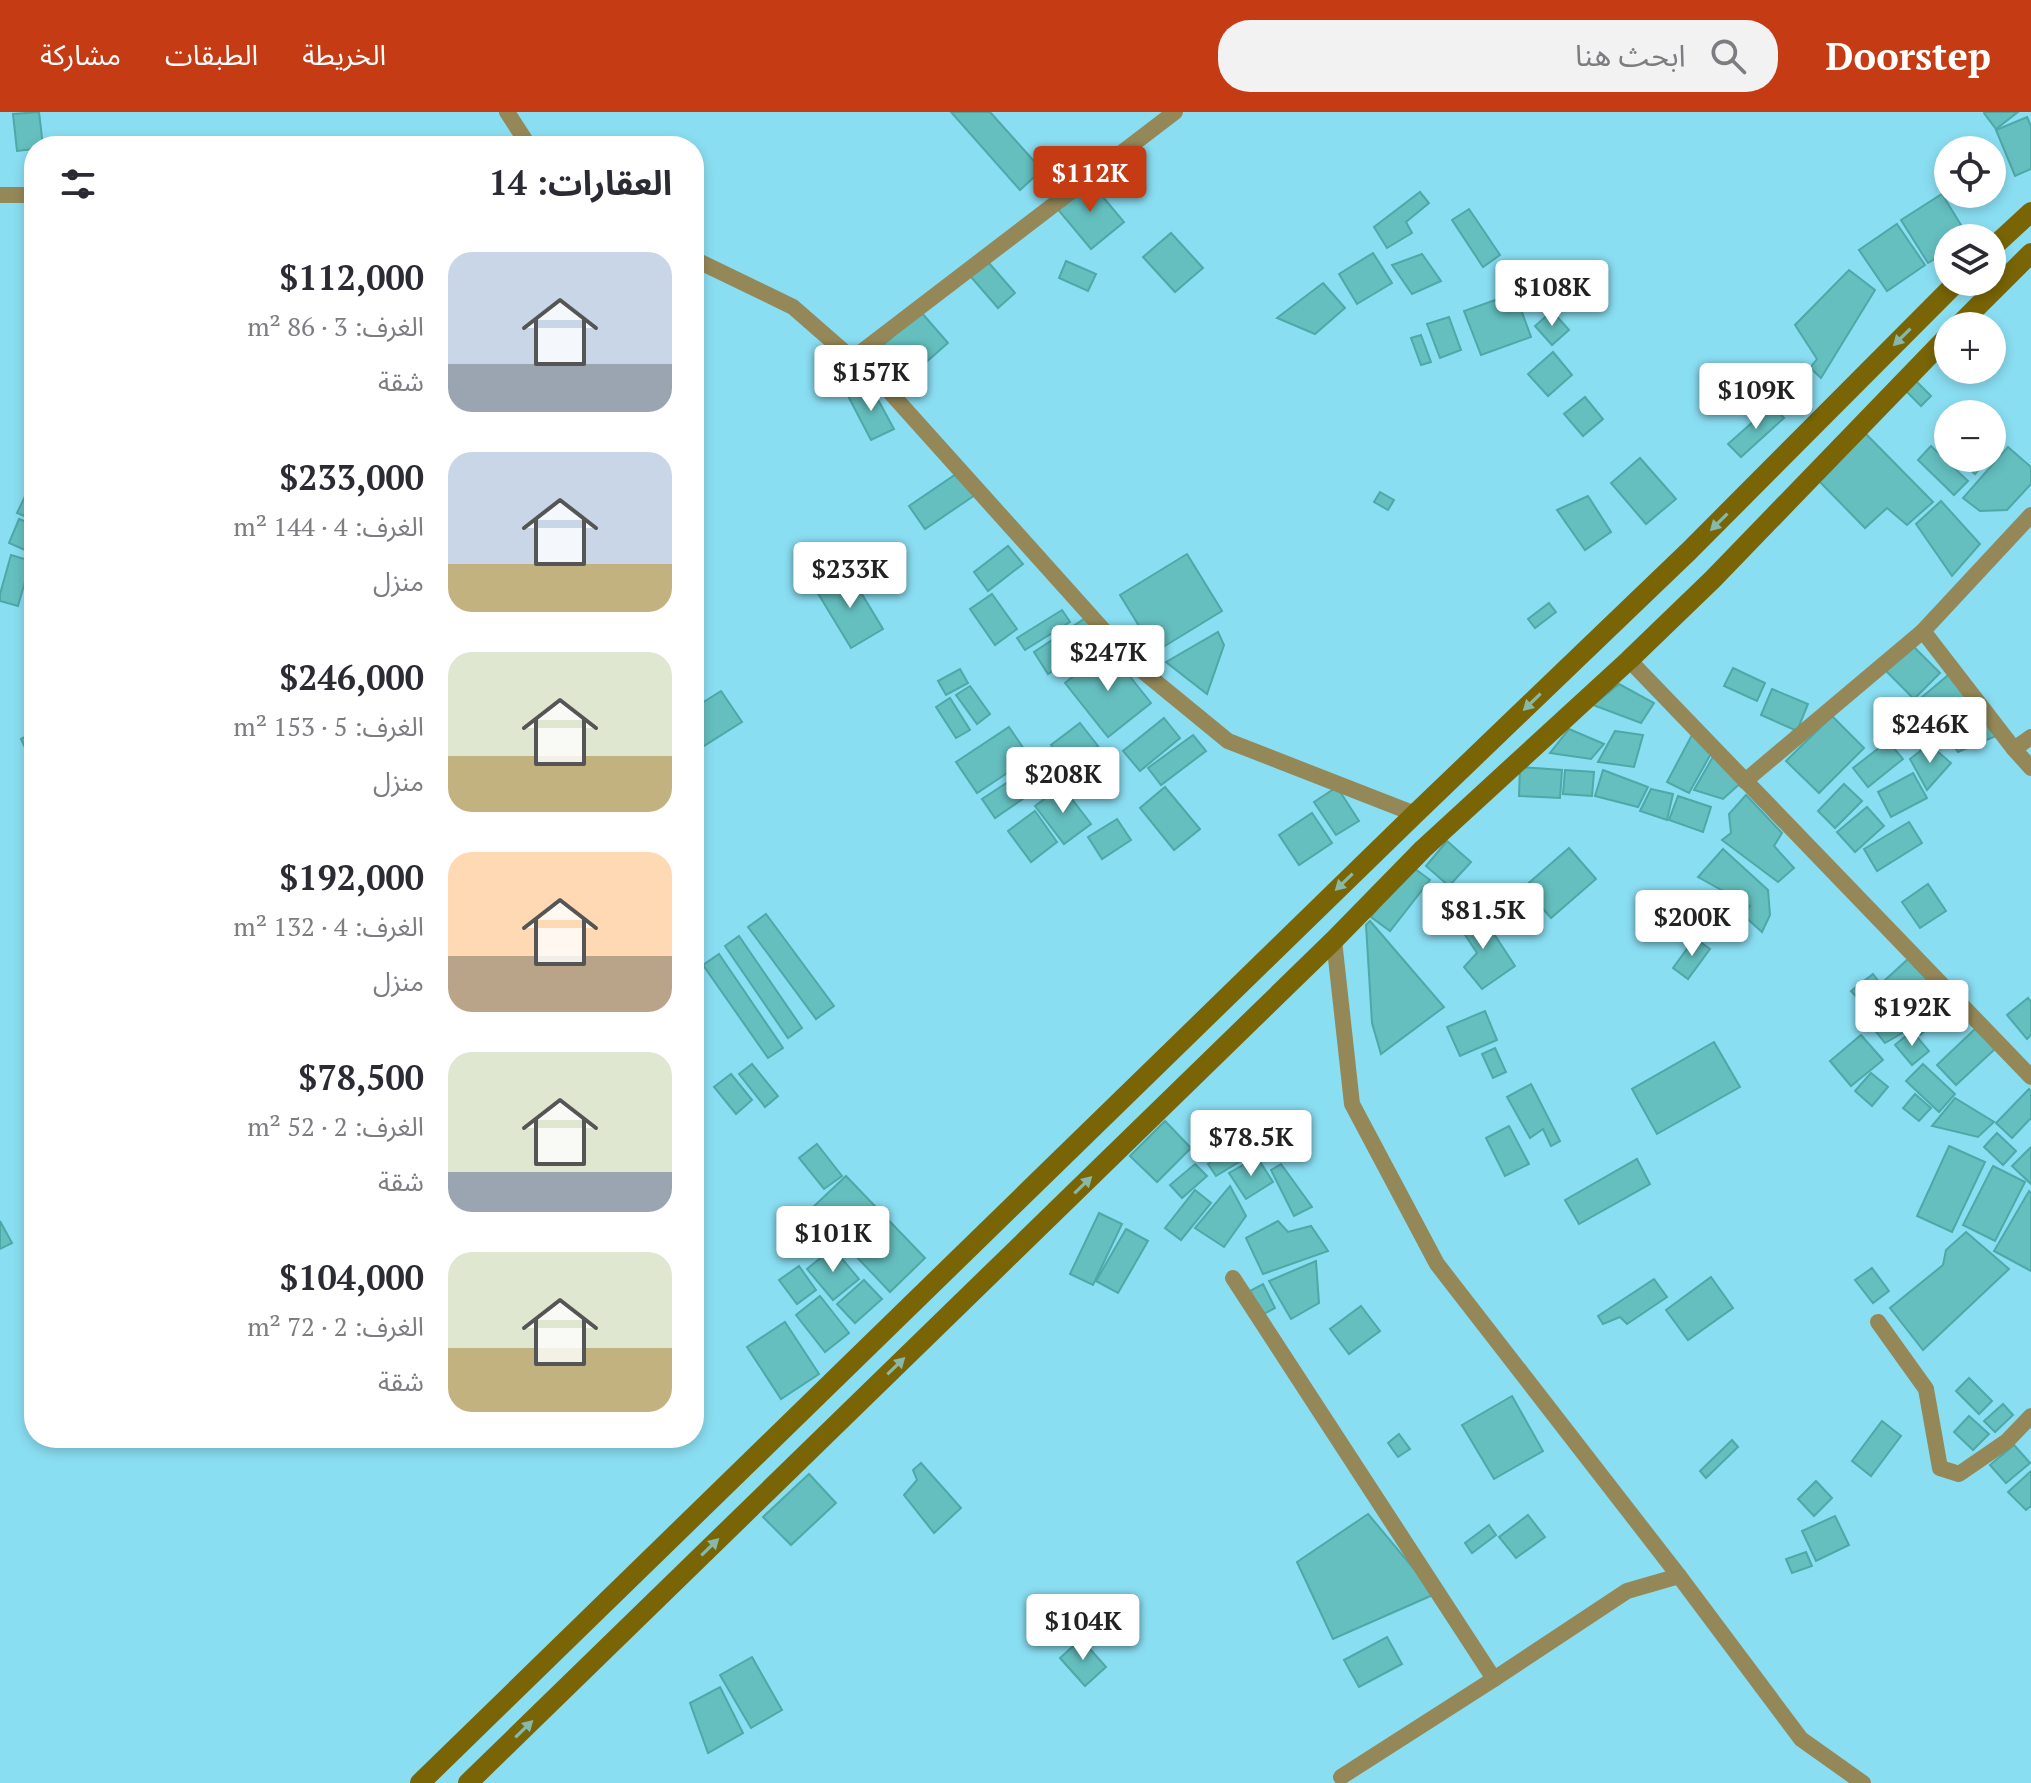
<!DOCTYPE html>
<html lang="ar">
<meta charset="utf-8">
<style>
body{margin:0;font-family:"PT Serif","Noto Sans Arabic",serif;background:#f2f2f3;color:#2b2b33;direction:rtl;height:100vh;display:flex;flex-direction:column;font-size:30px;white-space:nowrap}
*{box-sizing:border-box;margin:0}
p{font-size:26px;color:#7c7c81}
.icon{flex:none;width:44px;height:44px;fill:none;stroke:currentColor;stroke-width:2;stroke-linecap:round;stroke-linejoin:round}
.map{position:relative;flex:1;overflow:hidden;direction:ltr}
.side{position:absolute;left:24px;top:24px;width:680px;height:1312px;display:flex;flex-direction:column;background:#fff;border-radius:32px;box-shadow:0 4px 12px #0003;direction:rtl}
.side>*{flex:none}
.buttons{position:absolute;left:1934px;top:24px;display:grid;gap:16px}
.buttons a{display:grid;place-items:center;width:72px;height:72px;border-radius:50%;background:#fff;box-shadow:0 4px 12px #0003;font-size:40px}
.price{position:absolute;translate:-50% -68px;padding:0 18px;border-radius:8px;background:#fff;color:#222;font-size:26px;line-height:52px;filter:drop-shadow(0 2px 4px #0008)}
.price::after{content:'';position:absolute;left:50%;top:48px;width:24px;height:18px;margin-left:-12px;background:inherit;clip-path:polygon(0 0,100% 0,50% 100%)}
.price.current{background:#c43b14;color:#fff}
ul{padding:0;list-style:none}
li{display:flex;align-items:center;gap:24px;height:200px;padding:0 32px}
li span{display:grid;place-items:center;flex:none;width:224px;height:160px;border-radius:24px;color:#555}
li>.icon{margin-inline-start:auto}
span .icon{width:96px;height:96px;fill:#fffc;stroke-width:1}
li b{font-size:34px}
h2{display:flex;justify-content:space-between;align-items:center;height:96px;padding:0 32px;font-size:34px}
header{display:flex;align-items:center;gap:48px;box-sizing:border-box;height:112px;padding:0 40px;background:#c43b14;color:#fff}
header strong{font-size:38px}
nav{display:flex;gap:44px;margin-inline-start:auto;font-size:28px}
.search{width:560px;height:72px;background:#f2f2f3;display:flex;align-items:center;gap:20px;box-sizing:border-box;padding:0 28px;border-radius:32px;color:#7c7c81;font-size:30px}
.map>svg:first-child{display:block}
</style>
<header>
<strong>Doorstep</strong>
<div class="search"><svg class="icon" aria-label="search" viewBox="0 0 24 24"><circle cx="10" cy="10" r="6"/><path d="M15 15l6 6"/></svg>ابحث هنا</div>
<nav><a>الخريطة</a><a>الطبقات</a><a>مشاركة</a></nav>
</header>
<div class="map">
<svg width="2031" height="1671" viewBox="0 0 2031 1671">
<rect width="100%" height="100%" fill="#8adef2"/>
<!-- building -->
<g fill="#65bfbf" stroke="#4da8a8" stroke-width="2">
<polygon points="39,0 43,34 34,34 34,37 17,39 13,2"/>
<polygon points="951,0 990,0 1042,58 1020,78"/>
<polygon points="1985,0 2018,0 1996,17 1984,1"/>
<polygon points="2027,5 2031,14 2031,57 2015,64 1996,18"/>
<polygon points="1088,67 1124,110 1091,137 1055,94"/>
<polygon points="1420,80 1429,91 1406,110 1412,121 1387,136 1374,115"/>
<polygon points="1942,82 1969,126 1948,126 1948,139 1928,151 1901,108"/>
<polygon points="1469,97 1500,143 1483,155 1452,108"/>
<polygon points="1897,112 1925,153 1887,179 1859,138"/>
<polygon points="1171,121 1203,156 1175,180 1143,145"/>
<polygon points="1373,141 1392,171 1357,192 1339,162"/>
<polygon points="1422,142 1441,169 1412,182 1392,153"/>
<polygon points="982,143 1015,181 998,196 965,158"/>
<polygon points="1066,149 1096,162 1088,179 1059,166"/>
<polygon points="1849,158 1875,178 1821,266 1810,256 1817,247 1795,213"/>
<polygon points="1323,171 1345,196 1315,222 1277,206"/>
<polygon points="1515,181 1531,225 1481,243 1464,199"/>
<polygon points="1552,199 1569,218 1552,233 1535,214"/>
<polygon points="921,200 948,231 908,266 882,234"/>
<polygon points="1449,205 1461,238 1440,246 1427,212"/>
<polygon points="1421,223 1431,250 1421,253 1411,226"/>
<polygon points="1553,240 1572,263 1548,284 1528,262"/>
<polygon points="1915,268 1931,284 1921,294 1905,278"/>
<polygon points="870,273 894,317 871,328 848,284"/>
<polygon points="1585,285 1603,307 1583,324 1564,302"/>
<polygon points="1772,293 1784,306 1741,345 1728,332"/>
<polygon points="1866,322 1933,390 1907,413 1887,396 1865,416 1818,368"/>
<polygon points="1931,334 1968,369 1954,383 1918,348"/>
<polygon points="2008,335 2031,355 2031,372 2007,398 1980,399 1963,386"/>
<polygon points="1640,346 1676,387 1646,412 1611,371"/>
<polygon points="1957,346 1989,346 1975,362"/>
<polygon points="962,358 978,381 925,417 909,394"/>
<polygon points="27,380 34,383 34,408 17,401"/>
<polygon points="1380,380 1394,388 1388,398 1374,390"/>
<polygon points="1588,384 1611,420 1585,438 1557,398"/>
<polygon points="1941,389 1980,432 1952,464 1916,412"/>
<polygon points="19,407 34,413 34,442 9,431"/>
<polygon points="1008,434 1023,452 988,479 974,460"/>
<polygon points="1187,442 1222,499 1155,540 1120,483"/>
<polygon points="11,443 31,449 18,494 0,489 0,482"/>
<polygon points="848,459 883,517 851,536 816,478"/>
<polygon points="992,482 1017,517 995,533 970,497"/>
<polygon points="1549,491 1556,500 1535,516 1528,507"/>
<polygon points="1062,498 1070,510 1025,538 1017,526"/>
<polygon points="1090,503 1104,524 1048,562 1034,540"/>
<polygon points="1218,520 1224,533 1207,582 1166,550"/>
<polygon points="1911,532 1940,561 1914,587 1885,558"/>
<polygon points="1108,537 1151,591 1108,625 1065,571"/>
<polygon points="1733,556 1765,571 1757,589 1724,574"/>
<polygon points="960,557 968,571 946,583 938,569"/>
<polygon points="1953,559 1996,624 1958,640 1921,586"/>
<polygon points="1619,572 1654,591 1641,611 1593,593"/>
<polygon points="970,574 990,602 977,612 956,583"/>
<polygon points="1772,577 1808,592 1797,619 1761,603"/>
<polygon points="721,579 742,610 699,637 694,629 694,596"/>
<polygon points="950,586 970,618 956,626 936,595"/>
<polygon points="1915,595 1936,612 1916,636 1895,619"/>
<polygon points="1832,604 1864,636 1819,681 1786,649"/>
<polygon points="1164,606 1180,626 1140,659 1123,639"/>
<polygon points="1080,611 1098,634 1068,656 1051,633"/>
<polygon points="1009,615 1030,646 977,681 956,650"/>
<polygon points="1569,617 1604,632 1591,647 1550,641"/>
<polygon points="1615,619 1643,623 1634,655 1598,650"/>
<polygon points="34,620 34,655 21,627"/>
<polygon points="1193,623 1206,639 1161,673 1148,656"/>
<polygon points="1692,623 1713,638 1689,681 1667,670"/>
<polygon points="1888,629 1903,647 1868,675 1853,656"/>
<polygon points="1929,632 1951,651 1927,678 1910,647"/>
<polygon points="1714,643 1743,669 1723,687 1694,678"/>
<polygon points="1040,649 1052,667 995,706 982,687"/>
<polygon points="1520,655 1562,658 1560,686 1519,684"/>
<polygon points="1565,658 1594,660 1592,684 1563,682"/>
<polygon points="1603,658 1648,675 1638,695 1595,684"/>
<polygon points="1913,661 1927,686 1891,705 1878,680"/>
<polygon points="1844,672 1862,689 1835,716 1818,699"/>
<polygon points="1062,674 1091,712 1064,732 1035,694"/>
<polygon points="1165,675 1200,717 1174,738 1140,696"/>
<polygon points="1337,675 1359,709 1336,723 1314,690"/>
<polygon points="1651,677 1673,682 1667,708 1640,699"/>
<polygon points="1746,683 1782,721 1774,734 1794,756 1778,770 1722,728 1731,721 1729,702"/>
<polygon points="1678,684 1711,695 1703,720 1669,708"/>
<polygon points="1867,695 1884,714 1855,740 1837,720"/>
<polygon points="1035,699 1057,730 1031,750 1008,719"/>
<polygon points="1312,701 1332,731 1299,753 1279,723"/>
<polygon points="1117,707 1131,728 1102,747 1088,725"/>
<polygon points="1909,710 1922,731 1877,759 1864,737"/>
<polygon points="1447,729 1471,750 1449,774 1426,754"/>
<polygon points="1569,736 1596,767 1551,806 1524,775"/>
<polygon points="1723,737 1768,778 1770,803 1762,820 1743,803 1750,794 1698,765"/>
<polygon points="1411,754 1430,768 1390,819 1371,805"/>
<polygon points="1928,772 1946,799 1920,816 1902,790"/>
<polygon points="1464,796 1494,822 1515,854 1482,877 1464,855 1477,841 1452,803"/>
<polygon points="766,802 834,894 816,907 748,815"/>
<polygon points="1370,809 1444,895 1381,942 1372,911 1366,813"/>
<polygon points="739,824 802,916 788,926 725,834"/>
<polygon points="1695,826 1710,837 1688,867 1673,856"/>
<polygon points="719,842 783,936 768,946 703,853"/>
<polygon points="1908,847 1952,895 1920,923 1883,870"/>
<polygon points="1873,862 1893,888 1891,897 1904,920 1885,931 1873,916 1878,908 1851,879"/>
<polygon points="2028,886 2031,890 2031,923 2027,927 2007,903"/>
<polygon points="1485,899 1497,928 1460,944 1447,915"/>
<polygon points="1976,916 1995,937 1956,973 1937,953"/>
<polygon points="1912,919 1929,939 1912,953 1895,933"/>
<polygon points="1861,923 1883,948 1851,974 1830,949"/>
<polygon points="1714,930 1740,975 1657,1022 1632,977"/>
<polygon points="1495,936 1506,960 1493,966 1482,942"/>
<polygon points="752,952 778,984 765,995 739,962"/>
<polygon points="1923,952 1955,982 1939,1000 1906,969"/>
<polygon points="1871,961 1888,975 1872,994 1855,979"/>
<polygon points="731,962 752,988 736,1002 714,975"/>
<polygon points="1531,972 1560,1029 1551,1034 1543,1017 1530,1026 1507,985"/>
<polygon points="2029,977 2031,979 2031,1006 2012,1026 1996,1011"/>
<polygon points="1915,982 1931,996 1919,1009 1903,996"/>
<polygon points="1955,986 1994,1010 1978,1025 1932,1014"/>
<polygon points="1165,1009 1191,1036 1157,1070 1130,1044"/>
<polygon points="1509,1014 1529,1052 1505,1064 1486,1026"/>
<polygon points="1997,1021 2016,1039 2003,1053 1984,1035"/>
<polygon points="817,1032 842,1064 824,1077 799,1046"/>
<polygon points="1237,1034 1244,1047 1216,1064 1208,1052"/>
<polygon points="1949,1034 1985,1050 1952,1120 1917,1104"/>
<polygon points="2031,1035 2031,1072 2012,1054"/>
<polygon points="1257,1045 1273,1070 1246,1087 1229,1061"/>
<polygon points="1637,1047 1650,1072 1579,1112 1565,1088"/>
<polygon points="1195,1052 1207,1064 1182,1086 1170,1073"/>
<polygon points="1281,1052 1312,1095 1294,1104 1271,1058"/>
<polygon points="1993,1054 2025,1070 1995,1129 1963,1113"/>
<polygon points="846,1064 925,1146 890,1180 811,1097"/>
<polygon points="1230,1074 1246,1104 1224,1135 1195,1116"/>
<polygon points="1195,1078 1211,1091 1181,1128 1165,1116"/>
<polygon points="2029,1079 2031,1081 2031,1159 1994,1139"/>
<polygon points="1099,1101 1122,1112 1093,1173 1070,1162"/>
<polygon points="0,1109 12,1131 0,1137"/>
<polygon points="1278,1109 1288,1120 1311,1114 1328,1139 1263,1162 1246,1126"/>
<polygon points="1126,1117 1148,1129 1118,1181 1096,1169"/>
<polygon points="1966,1120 2009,1157 1923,1238 1890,1196 1943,1153 1946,1138"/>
<polygon points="833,1136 859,1167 833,1188 807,1157"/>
<polygon points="1316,1149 1319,1191 1291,1207 1269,1169"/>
<polygon points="799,1154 816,1178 797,1192 779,1168"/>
<polygon points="1872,1156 1889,1179 1873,1191 1855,1168"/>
<polygon points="1711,1165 1733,1196 1688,1228 1666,1198"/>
<polygon points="1654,1167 1667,1185 1627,1212 1620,1205 1603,1212 1598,1204"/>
<polygon points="864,1168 882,1187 855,1211 837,1192"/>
<polygon points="1263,1172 1275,1196 1262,1203 1250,1179"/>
<polygon points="820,1184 849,1221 825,1240 796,1203"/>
<polygon points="1361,1194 1380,1219 1349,1242 1330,1217"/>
<polygon points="785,1210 819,1262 781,1287 747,1235"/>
<polygon points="1969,1266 1992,1289 1979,1302 1956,1279"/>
<polygon points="1512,1284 1543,1339 1494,1367 1462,1313"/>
<polygon points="2003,1292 2013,1303 1995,1320 1984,1309"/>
<polygon points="1969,1304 1989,1322 1973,1338 1954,1320"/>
<polygon points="1882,1309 1901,1324 1871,1364 1852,1349"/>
<polygon points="1399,1322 1410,1337 1398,1345 1388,1331"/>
<polygon points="1732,1328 1738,1335 1706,1366 1700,1359"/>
<polygon points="2014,1333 2030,1351 2006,1371 1990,1353"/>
<polygon points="921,1351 961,1396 934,1421 904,1383 917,1368 913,1358"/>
<polygon points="2031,1359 2031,1394 2026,1398 2008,1380"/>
<polygon points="809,1362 836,1391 791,1433 763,1405"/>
<polygon points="1816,1369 1832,1386 1814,1404 1798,1387"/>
<polygon points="1368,1402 1435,1482 1333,1527 1297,1450"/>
<polygon points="1528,1403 1545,1425 1516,1446 1499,1425"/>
<polygon points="1835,1404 1849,1433 1816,1449 1802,1419"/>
<polygon points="1489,1413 1496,1423 1472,1441 1465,1431"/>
<polygon points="1806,1440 1812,1454 1792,1461 1786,1447"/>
<polygon points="1387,1525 1402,1552 1359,1575 1344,1548"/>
<polygon points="1081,1527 1106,1555 1085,1574 1060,1546"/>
<polygon points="752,1545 782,1598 751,1616 720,1563"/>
<polygon points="720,1575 743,1621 708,1641 690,1591"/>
</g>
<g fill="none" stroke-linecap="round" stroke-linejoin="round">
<!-- minor -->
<g stroke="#958858" stroke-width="16">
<polyline points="507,0 529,34"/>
<polyline points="0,83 34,83"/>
<polyline points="694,147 793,195 888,278 1134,552 1228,629 1415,702"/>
<polyline points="852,247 1175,0"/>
<polyline points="1923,519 2031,403"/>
<polyline points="1629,548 2031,965"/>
<polyline points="2031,625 2014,637 2031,656"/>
<polyline points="1745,669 1923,519 2014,637"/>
<polyline points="1334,828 1352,992 1437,1152 1679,1464 1801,1627 1863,1671"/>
<polyline points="1233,1166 1494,1567"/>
<polyline points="1878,1210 1926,1277 1940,1356 1959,1362 2007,1329 2031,1304"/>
<polyline points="1341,1665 1494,1567 1627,1479 1679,1464"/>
</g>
<!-- secondary -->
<g stroke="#796505" stroke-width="20">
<polyline points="1992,136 2031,100"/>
<polyline points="1958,214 2031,141"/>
<polyline points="420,1671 1415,702 1689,439 1957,170"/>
<polyline points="468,1671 1334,828 1423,737 1629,548 1713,467 1948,224"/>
</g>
</g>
<!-- one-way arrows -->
<defs><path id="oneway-solid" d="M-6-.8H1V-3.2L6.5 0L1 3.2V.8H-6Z" transform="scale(2)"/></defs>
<g fill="#85baab">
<use href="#oneway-solid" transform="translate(1902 225) rotate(135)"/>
<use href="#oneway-solid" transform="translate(1719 410) rotate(135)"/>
<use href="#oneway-solid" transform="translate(1532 590) rotate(136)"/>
<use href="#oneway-solid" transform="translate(1344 770) rotate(136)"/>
<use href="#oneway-solid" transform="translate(1083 1073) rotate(-44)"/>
<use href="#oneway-solid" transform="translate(896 1254) rotate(-44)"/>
<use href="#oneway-solid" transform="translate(710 1435) rotate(-44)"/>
<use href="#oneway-solid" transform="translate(524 1617) rotate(-44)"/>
</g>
</svg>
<div class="buttons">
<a><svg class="icon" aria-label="locate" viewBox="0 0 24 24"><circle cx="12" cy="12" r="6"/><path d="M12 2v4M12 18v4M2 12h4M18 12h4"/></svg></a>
<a><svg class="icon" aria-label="layers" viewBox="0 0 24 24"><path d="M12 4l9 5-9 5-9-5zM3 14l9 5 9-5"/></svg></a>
<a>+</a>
<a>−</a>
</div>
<b class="price current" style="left:1090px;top:102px">$112K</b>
<b class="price" style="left:1552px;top:216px">$108K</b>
<b class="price" style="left:871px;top:301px">$157K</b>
<b class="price" style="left:1756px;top:319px">$109K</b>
<b class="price" style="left:850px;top:498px">$233K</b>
<b class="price" style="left:1108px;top:581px">$247K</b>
<b class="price" style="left:1930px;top:653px">$246K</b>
<b class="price" style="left:1063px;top:703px">$208K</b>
<b class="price" style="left:1483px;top:839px">$81.5K</b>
<b class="price" style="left:1692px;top:846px">$200K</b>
<b class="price" style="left:1912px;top:936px">$192K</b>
<b class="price" style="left:1251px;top:1066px">$78.5K</b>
<b class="price" style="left:833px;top:1162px">$101K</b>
<b class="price" style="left:1083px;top:1550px">$104K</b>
<section class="side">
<h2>العقارات: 14<svg class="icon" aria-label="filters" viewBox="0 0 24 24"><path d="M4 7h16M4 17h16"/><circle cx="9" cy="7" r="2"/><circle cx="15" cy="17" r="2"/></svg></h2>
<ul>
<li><span style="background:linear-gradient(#c9d6e8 70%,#9aa5b1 0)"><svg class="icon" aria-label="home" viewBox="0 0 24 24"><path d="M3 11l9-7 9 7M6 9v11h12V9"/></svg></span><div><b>$112,000</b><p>الغرف: 3 · 86 m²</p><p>شقة</p></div></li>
<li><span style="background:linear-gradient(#c9d6e8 70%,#c2b280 0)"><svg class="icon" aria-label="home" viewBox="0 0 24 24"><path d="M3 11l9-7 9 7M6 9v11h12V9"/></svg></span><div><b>$233,000</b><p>الغرف: 4 · 144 m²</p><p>منزل</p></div></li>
<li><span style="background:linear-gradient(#dfe7d0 65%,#c2b280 0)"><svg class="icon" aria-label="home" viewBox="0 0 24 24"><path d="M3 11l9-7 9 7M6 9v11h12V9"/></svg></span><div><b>$246,000</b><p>الغرف: 5 · 153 m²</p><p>منزل</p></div></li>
<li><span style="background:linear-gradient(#ffd9b3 65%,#b9a48a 0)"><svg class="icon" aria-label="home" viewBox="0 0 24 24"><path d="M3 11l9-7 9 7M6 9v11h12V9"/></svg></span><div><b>$192,000</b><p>الغرف: 4 · 132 m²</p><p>منزل</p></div></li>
<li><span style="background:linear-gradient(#dfe7d0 75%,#9aa5b1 0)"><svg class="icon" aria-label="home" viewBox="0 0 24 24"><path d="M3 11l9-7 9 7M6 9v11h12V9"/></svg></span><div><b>$78,500</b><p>الغرف: 2 · 52 m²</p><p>شقة</p></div></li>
<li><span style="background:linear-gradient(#dfe7d0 60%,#c2b280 0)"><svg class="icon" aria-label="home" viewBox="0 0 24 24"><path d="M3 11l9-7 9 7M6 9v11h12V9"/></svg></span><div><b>$104,000</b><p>الغرف: 2 · 72 m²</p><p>شقة</p></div></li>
</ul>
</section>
</div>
